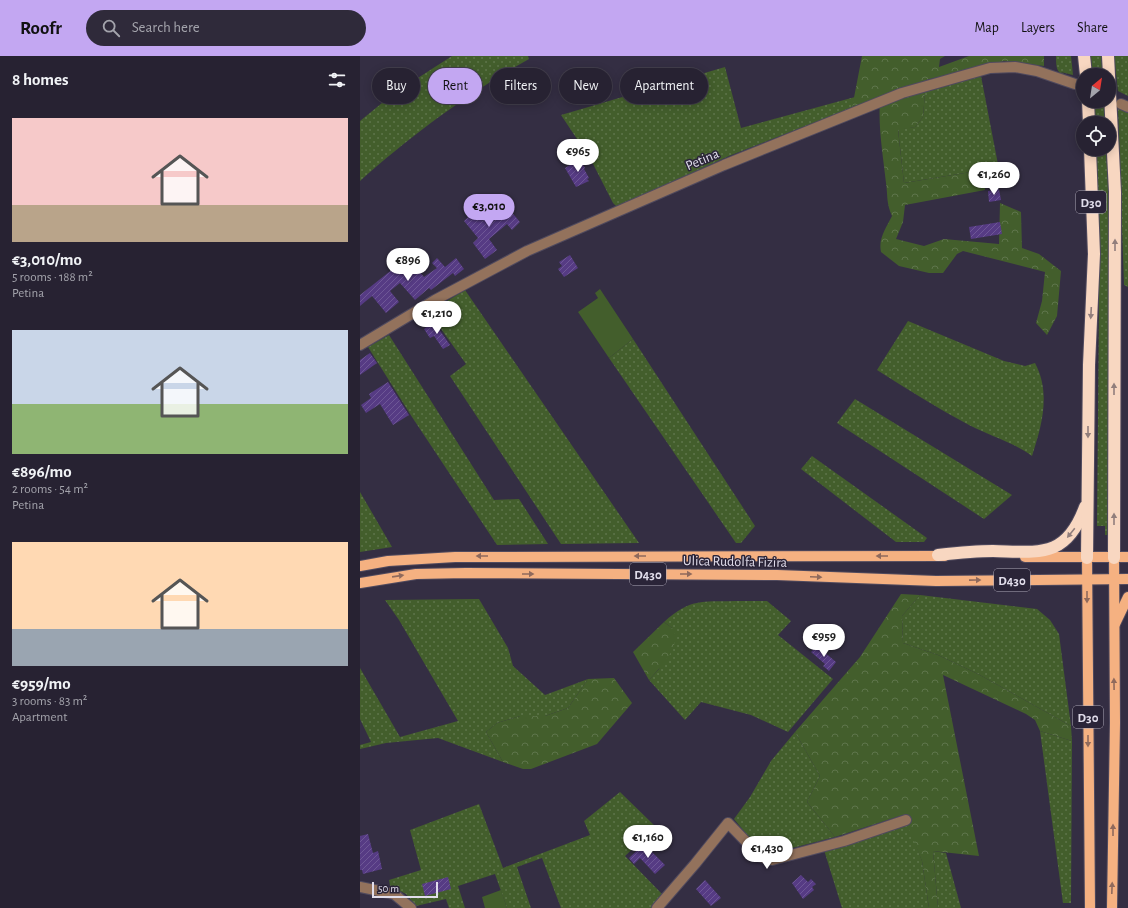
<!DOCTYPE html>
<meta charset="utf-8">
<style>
body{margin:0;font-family:"Alegreya Sans",sans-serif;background:#2f2a3a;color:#f1f3f6;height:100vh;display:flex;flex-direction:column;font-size:15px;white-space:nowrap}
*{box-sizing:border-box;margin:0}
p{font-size:13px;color:#a4a4ac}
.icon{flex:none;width:22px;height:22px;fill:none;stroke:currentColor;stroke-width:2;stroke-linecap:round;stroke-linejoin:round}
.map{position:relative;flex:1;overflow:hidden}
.details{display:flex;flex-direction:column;background:#272232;width:360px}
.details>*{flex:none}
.guide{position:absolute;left:12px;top:12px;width:380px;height:36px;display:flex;gap:8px}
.needle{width:26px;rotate:30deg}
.fabs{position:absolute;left:716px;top:12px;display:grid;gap:8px}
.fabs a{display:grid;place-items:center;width:40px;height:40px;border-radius:50%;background:#272232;box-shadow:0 2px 10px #0003,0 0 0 1px #433f4d;font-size:20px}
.scale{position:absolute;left:12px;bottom:10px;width:66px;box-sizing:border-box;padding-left:4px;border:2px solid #e1ddeb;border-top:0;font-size:11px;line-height:14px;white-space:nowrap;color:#e1ddeb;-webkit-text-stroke:3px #2a2438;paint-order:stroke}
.price{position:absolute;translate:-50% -34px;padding:0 9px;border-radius:14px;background:#fff;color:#222;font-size:13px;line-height:26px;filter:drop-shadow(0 1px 2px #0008)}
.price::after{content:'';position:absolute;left:50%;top:24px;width:12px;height:9px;margin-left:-6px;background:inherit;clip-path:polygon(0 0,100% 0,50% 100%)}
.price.current{background:#c3a7f2;color:#111}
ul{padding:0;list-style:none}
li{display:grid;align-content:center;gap:8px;height:212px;padding:0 12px}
li span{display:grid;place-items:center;height:124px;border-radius:0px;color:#555}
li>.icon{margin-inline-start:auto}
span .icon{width:72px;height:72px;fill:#fffc;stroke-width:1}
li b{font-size:17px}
h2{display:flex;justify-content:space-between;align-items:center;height:48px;padding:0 12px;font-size:17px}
.pill{padding:0 14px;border-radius:18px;background:#272232;box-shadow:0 2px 10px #0003,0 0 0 1px #433f4d;font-size:14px;line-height:36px}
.pill.current{background:#c3a7f2;color:#111}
header{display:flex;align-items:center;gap:24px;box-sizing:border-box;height:56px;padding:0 20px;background:#c3a7f2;color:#111}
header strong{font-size:19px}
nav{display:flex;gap:22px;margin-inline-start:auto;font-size:14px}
.search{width:280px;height:36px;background:#2f2a3a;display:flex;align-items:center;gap:10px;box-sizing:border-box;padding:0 14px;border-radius:22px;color:#a4a4ac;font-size:15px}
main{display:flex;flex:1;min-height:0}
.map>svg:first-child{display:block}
</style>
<header>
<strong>Roofr</strong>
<div class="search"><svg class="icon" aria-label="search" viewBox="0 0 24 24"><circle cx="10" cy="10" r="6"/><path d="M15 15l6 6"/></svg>Search here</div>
<nav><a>Map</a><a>Layers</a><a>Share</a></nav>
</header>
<main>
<section class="details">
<h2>8 homes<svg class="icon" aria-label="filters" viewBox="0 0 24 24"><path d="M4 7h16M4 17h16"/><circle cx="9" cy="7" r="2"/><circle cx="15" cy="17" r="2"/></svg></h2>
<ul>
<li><span style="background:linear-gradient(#f6c9c9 70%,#b9a48a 0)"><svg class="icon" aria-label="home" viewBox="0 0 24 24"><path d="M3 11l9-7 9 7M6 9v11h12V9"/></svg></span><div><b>€3,010/mo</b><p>5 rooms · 188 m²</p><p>Petina</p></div></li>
<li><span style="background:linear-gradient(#c9d6e8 60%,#8fb573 0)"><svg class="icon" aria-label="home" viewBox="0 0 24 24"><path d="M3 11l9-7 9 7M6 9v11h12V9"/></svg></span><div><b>€896/mo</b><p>2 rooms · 54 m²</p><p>Petina</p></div></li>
<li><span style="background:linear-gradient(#ffd9b3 70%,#9aa5b1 0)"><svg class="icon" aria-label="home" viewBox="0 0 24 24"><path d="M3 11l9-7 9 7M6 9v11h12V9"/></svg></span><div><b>€959/mo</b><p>3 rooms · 83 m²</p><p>Apartment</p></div></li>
</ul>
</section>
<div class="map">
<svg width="768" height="852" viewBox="0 0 768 852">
<defs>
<pattern id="grass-dots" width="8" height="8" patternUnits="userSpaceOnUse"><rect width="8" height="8" fill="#435e2c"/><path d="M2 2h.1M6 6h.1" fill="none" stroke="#5e754b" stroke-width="1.8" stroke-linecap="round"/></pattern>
<pattern id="forest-crowns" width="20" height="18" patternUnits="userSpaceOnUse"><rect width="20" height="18" fill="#435e2c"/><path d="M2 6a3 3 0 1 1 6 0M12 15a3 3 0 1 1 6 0" fill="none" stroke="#5e754b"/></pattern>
<pattern id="building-hatch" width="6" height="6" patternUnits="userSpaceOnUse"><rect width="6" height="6" fill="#563b84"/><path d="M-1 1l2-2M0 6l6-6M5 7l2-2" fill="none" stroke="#6e5796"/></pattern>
</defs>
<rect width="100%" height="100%" fill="#342e43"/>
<!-- grass -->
<g fill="url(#grass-dots)">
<path d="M92,0H168L169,3C111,35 50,80 0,125V65L33,38Z"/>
<path d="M696,0H711L713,19L701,16L713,24C698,17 696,17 696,0Z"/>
<polygon points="731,0 741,0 743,19 732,19"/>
<polygon points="754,0 768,0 768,40 758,35"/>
<polygon points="365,11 381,72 495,41 492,52 369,100 257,151 253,147 231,104 201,59"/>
<polygon points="621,20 641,124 624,127 623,114 544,127 538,73 555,71 563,61 565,36"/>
<polygon points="734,45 744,45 745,67 735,67"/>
<polygon points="758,53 768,56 768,231 764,229"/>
<polygon points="736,93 746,93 749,145 748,479 745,479 745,470 737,470 739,248"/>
<polygon points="105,234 279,487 201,488 90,320 106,308 69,256"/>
<path d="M548,265L644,305L665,310L675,307C691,337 682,369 672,400C653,386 630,380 609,369C577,352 547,333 517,314Z"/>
<polygon points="29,279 134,444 159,443 188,488 137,489 52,361 8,291"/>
<polygon points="273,283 395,470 381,487 376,487 249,302"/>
<polygon points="495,343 652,439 624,463 477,367"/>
<polygon points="452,400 567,482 564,486 536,486 441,413"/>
<polygon points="0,436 32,491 0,496"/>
<polygon points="560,539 677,553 690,564 699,578 711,670 618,618 578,599 543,587 542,560"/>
<polygon points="119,543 148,592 153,610 185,639 228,623 208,652 185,660 160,660 137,667 126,676 143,706 78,682 26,687 0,693 0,689 11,686 0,663 0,612 40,681 98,665 39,564 25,544"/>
<path d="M375,545H407L431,565L418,579L473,623L428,676L391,659L341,646L325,664L289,624L299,613L312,572L304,566C331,542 341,546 375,545Z"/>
<polygon points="680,675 712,685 711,847 703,847"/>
<polygon points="435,676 460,720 447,746 475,781 409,798 402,797 374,763 390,741 411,705"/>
<polygon points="260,736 296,771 265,800 302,838 293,852 201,852 182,802 157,811 171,852 147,852 135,818 98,830 105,852 89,852 86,843 56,850 46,838 30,830 29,824 61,814 50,774 119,748 143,812 230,779 224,765"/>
<polygon points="548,768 562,805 569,852 482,852 464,794"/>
<polygon points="573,795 586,797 601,852 578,852"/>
</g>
<!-- forest -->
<g fill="url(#forest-crowns)">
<path d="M502,0H585L580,3L579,11L609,0H684V10L644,5L566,24L563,61L555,71L538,74L544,127L623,114L625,134L545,149L543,166L536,183L564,190L584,183L639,188L640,147L661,156L662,192L679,198L701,215L697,260L687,279L676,267L682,245L685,216L603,195L597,198L583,217H569L539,210L521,196C518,183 526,172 532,160C526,146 528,141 526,127C523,99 518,72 520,44L492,52Z"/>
<polygon points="541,538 560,539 542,560 543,587 578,599 618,618 711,670 712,685 680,675 675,664 666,658 583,619 619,800 573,795 578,852 569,852 562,805 543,759 475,781 447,746 460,720 435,676 500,601"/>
<path d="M304,566C306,568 310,570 312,572C325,587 298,614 289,624L273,596Z"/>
<polygon points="254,622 272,647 237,688 171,713 163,713 143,706 126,676 137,667 160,660 185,660 208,652 228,623"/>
</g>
<!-- green -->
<g fill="#435e2c">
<polygon points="240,233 273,283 249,302 218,256 238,242 235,237"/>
<polygon points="141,834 147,852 125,852 122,841"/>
</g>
<!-- building -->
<g fill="url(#building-hatch)">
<polygon points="220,103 225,112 224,113 229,122 227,123 229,125 216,131 205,112"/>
<polygon points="639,133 641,144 629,146 628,135"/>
<polygon points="121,149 137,163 149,153 160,166 152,174 147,168 129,183 137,194 125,203 113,187 118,182 104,165"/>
<polygon points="640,166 642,178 611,183 609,171"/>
<polygon points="210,199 218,212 204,221 198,213 202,210 199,206"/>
<polygon points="48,201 64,221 77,212 72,207 77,202 85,211 96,202 104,213 95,220 93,217 71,234 69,232 55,244 40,227 30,235 39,246 26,257 12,240 0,250 0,239"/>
<polygon points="74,266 90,289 83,293 74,280 70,282 64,273"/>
<polygon points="10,297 17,307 0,319 0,304"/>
<polygon points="28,326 49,359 33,369 20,348 6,357 1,349 11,342 9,338"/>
<polygon points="457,590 476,606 469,615 463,610 465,608 451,596"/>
<polygon points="8,778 13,797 18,795 22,813 3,818 2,814 0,814 0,780"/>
<polygon points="284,788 305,809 295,818 280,802 274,808 269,802"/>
<polygon points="441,819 448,826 451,823 456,828 452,831 454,834 443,843 432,827"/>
<polygon points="88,821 91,833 65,840 62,828"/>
<polygon points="345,824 361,842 351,850 336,833"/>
</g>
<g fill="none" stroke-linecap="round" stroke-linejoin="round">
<defs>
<g id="minor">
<polyline points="761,48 768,51"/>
<polyline points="0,289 75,244 167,195 364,109 542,37 630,12 655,11 677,15 715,28"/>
<polyline points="0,831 34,838 51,852"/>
<polyline points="297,852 335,808 368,767 401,801 412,804 484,785 546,764"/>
</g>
<g id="major">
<polyline points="665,501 768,501"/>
<polyline points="727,502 730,852"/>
<polyline points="0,510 28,505 95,501 585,500"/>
<polyline points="0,527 56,518 106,517 417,519 576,525 768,523"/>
<polyline points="755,568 768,541"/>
<polyline points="752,852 755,667 754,502"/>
</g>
<g id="highway">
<polyline points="724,0 726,19"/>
<polyline points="748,0 755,136 754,502"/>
<polyline points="728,45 729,67"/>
<path d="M578,499C596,497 614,495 633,495C679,496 706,503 725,451"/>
<polyline points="727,502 729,309 734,198 730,93"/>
</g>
</defs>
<!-- minor casing -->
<use href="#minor" stroke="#504a5e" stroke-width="12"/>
<!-- major casing -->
<use href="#major" stroke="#504a5e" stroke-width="12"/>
<!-- highway casing -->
<use href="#highway" stroke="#504a5e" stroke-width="14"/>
<!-- minor -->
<use href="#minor" stroke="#93725c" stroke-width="10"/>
<!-- major -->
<use href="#major" stroke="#f5b181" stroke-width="10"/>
<!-- highway -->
<use href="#highway" stroke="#f8d7c1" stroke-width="12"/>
</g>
<!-- one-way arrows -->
<defs><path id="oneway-solid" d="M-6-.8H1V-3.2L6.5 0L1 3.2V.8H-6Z"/></defs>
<g fill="#917e7c">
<use href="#oneway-solid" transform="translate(755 189) rotate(-90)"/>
<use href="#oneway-solid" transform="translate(731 257) rotate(93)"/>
<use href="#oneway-solid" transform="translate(754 333) rotate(-90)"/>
<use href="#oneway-solid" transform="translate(728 376) rotate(90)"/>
<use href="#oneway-solid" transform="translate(754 463) rotate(-90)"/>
<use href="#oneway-solid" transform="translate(711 477) rotate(129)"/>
</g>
<g fill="#906a5c">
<use href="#oneway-solid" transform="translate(122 500) rotate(180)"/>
<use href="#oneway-solid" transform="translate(280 500) rotate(180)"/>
<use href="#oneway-solid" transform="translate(522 500) rotate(-180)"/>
<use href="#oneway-solid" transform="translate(168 518)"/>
<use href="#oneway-solid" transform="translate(326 518)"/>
<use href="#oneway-solid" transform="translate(38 520) rotate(-8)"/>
<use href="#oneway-solid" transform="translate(456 521) rotate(2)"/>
<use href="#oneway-solid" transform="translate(615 524) rotate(-1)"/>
<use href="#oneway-solid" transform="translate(727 541) rotate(90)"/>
<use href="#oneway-solid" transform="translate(754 628) rotate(-91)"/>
<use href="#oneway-solid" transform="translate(728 685) rotate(90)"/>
<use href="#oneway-solid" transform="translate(753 774) rotate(-90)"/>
<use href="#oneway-solid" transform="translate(752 832) rotate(-88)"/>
</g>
<g text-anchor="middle" stroke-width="3" stroke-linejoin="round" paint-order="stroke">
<!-- shield labels -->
<g fill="#2a2438" stroke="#aaa6b5" stroke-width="1">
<rect x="716" y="135" width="30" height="22" rx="3"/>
<rect x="270" y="507" width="36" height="22" rx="3"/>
<rect x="634" y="513" width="36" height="22" rx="3"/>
<rect x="713" y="650" width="30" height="22" rx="3"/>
</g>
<g font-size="13" font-weight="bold" fill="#e1ddeb">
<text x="731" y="151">D30</text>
<text x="288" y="523">D430</text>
<text x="652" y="529">D430</text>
<text x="728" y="666">D30</text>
</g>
<!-- street labels -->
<g font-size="14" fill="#e1ddeb" stroke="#2a2438">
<text transform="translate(342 103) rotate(-23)" y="5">Petina</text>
<text transform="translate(375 505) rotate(1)" y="5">Ulica Rudolfa Fizira</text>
</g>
</g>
</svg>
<div class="fabs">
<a><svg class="needle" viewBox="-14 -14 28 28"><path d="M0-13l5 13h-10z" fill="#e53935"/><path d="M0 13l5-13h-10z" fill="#a4a4ac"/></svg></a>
<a><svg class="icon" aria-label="locate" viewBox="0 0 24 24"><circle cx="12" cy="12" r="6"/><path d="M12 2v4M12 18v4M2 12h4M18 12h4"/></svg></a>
</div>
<div class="scale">50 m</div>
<b class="price" style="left:218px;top:117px">€965</b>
<b class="price" style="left:634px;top:140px">€1,260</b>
<b class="price current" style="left:129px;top:172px">€3,010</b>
<b class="price" style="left:48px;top:226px">€896</b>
<b class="price" style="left:77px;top:279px">€1,210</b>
<b class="price" style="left:464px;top:602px">€959</b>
<b class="price" style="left:288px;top:803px">€1,160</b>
<b class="price" style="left:407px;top:814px">€1,430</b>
<div class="guide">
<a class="pill">Buy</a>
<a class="pill current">Rent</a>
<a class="pill">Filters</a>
<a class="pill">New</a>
<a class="pill">Apartment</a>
</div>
</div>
</main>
